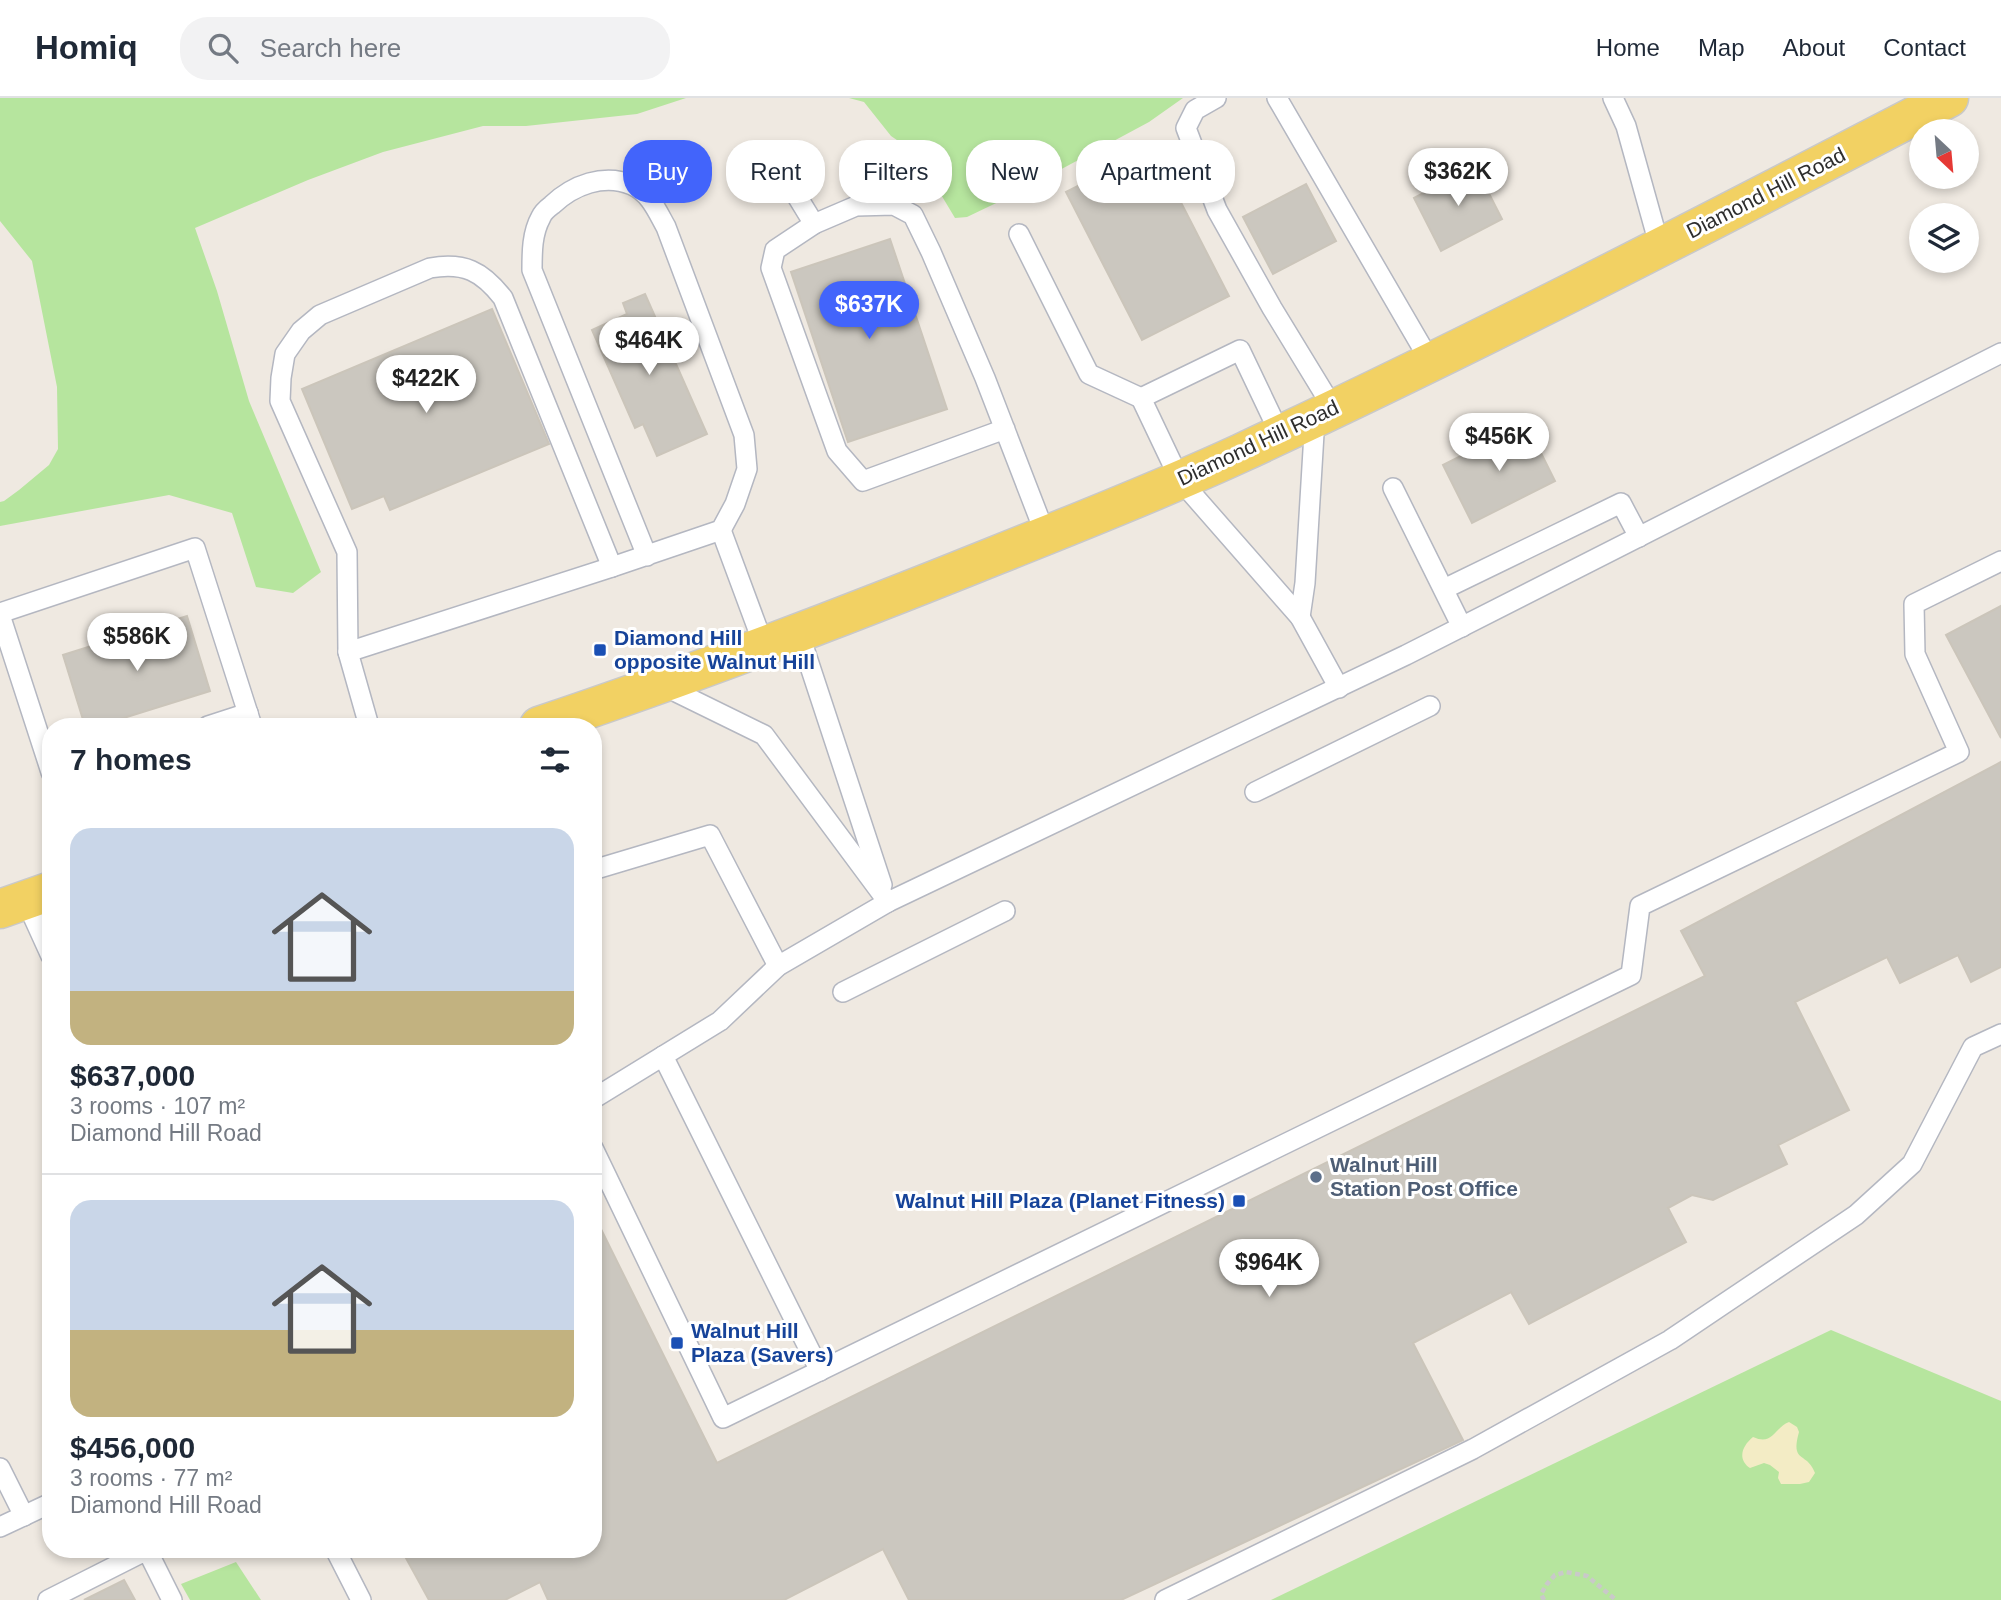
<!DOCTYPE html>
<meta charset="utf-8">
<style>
body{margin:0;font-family:Helvetica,sans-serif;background:#f2f2f3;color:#1f2937;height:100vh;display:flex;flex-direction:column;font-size:26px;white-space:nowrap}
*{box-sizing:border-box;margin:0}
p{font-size:23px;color:#747a83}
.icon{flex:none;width:38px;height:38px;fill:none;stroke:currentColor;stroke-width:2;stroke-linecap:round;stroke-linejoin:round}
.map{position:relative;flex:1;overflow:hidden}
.details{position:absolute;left:42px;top:620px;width:560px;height:840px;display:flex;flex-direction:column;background:#fff;border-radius:28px;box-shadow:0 4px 10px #0003}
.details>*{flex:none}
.hud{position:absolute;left:623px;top:42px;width:665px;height:63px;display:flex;gap:14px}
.needle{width:46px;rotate:154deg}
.buttons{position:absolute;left:1909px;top:21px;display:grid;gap:14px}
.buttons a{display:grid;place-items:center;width:70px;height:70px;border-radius:50%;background:#fff;box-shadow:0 4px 10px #0003;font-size:35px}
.price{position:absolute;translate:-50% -60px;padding:0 16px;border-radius:24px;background:#fff;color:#222;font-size:23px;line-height:46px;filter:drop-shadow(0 2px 4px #0008)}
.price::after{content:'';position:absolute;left:50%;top:42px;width:21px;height:16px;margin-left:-10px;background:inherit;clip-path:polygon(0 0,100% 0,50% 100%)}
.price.selected{background:#4264fb;color:#fff}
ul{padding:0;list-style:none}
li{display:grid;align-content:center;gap:14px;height:371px;padding:0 28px}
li+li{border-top:2px solid #e0e1e3}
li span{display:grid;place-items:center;height:217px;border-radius:21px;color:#555}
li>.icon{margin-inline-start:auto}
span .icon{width:126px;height:126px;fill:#fffc;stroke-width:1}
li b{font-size:30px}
h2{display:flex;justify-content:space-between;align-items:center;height:84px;padding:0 28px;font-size:30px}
.pill{padding:0 24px;border-radius:28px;background:#fff;box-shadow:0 4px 10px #0003;font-size:24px;line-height:63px}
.pill.selected{background:#4264fb;color:#fff}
header{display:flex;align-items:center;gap:42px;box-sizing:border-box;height:98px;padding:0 35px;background:#fff;border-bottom:2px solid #e0e1e3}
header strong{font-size:33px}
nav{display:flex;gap:38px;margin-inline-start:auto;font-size:24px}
.search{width:490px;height:63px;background:#f2f2f3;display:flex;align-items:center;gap:18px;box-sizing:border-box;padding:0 24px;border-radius:28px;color:#747a83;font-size:26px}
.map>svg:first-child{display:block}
</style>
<header>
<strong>Homiq</strong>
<div class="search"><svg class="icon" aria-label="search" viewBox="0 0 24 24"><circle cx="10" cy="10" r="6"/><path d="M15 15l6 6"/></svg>Search here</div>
<nav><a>Home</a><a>Map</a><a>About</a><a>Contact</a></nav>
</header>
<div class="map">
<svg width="2001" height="1502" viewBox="0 0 2001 1502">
<rect width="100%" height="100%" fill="#efe9e1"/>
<!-- green -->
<g fill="#b6e59e">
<polygon points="0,0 686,0 637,16 526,28 483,28 383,54 308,82 195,130 217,193 249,303 321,474 293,495 256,489 232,415 169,397 0,428 0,404 4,403 19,392 49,367 58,351 57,289 32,163 0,123"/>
<polygon points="849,0 1183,0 1149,24 1015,96 967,119 955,120 916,55 891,38 864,4"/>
<polygon points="1831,1232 2001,1303 2001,1502 1271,1502"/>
<polygon points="236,1464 261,1502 190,1502 181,1486"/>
</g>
<!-- sand -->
<path fill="#f3ecc5" d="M1789,1324L1797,1329L1799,1334C1790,1366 1807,1353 1815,1375L1809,1384L1800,1386H1781L1778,1380L1779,1374L1770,1367L1764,1365L1750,1370C1737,1361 1742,1348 1753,1339C1773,1348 1774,1330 1789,1324Z"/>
<!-- building -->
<g fill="#cbc7bf" stroke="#cbc5ba" stroke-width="2">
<polygon points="1153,50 1229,198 1142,242 1066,94"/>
<polygon points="1475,68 1502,121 1441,153 1414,100"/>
<polygon points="1306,86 1336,143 1273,176 1243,119"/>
<polygon points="890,141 947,311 848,344 791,174"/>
<polygon points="645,196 707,336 657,358 643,326 635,330 592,232 627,216 623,205"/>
<polygon points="492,211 549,346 390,412 384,398 352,411 302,291"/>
<polygon points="1526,325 1555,383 1472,425 1443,367"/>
<polygon points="2001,508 2001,640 1946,537"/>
<polygon points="187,518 210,593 98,628 85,628 63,557"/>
<polygon points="2001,664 2001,869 1971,884 1958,857 1900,885 1887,859 1795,904 1849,1012 1778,1047 1787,1066 1713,1102 1692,1097 1668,1110 1686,1144 1529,1226 1511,1194 1413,1245 1463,1342 1121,1502 909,1502 883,1451 784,1502 548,1502 540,1484 505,1502 429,1502 401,1451 593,1451 593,1115 717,1365 1705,878 1681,833"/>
<polygon points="124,1482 135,1502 84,1502"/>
</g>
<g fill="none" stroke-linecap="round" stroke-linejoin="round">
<defs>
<g id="lane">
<polyline points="1216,0 1195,12 1186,30 1217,112 1272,210 1333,310"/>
<polyline points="1277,0 1430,263"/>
<polyline points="1613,0 1626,28 1660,150"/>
<polyline points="781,72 814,126"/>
<polyline points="1019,136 1089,276 1141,300"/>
<polyline points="1005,331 863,383 837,353 771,170 775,152 814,126 856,108 894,107 913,117 931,154 985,280 1046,438"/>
<polyline points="1280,336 1240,252 1141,300 1180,382 1300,519 1339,590"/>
<polyline points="1393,390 1462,529"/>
<polyline points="721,432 764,548"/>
<polyline points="1444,491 1621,405 1639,439"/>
<polyline points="0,515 195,450 252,628"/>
<polyline points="0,517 51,674"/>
<polyline points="1300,519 1305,485 1315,319"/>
<polyline points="799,535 882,787"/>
<path d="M348,554L347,454L280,303L281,280L285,256L301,233L320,217L430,170C464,164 482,173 503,200L612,469"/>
<polyline points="662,587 764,637 888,804"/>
<polyline points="208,628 248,615"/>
<path d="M369,628L348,554L612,469L721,432L735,406L747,371L744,337L666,129C657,113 650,95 632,87C604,75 573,87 552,107C548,110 543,114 541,119C532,135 532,154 532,172L647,458"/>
<polyline points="1255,694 1430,608"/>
<polyline points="593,772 710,737 778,868"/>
<polyline points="26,803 51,858"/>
<polyline points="843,894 1005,813"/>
<polyline points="663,958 820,1273"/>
<polyline points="593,1001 720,923 778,868 888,804 1406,557 2001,255"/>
<polyline points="593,1050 723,1320 1631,877 1640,808 1959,654 1915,556 1914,506 2001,463"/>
<polyline points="0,1370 24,1418"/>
<polyline points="0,1429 51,1405"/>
<polyline points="335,1451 361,1502"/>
<polyline points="48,1502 147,1452 172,1502"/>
<polyline points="1165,1502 1473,1351 1670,1242 1856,1117 1912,1066 1973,949 2001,936"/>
</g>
<g id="primary">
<path d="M539,628C694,576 846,518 997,457C1079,424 1161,392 1241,355C1480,244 1714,122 1949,0"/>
<polyline points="0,811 51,793"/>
</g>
</defs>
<!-- lane casing -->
<use href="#lane" stroke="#b4b7c1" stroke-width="22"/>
<!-- primary casing -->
<use href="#primary" stroke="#c9c9c9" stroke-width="41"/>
<!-- path -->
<polyline stroke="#c9c9c9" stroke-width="4.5" stroke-dasharray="5 3.5" stroke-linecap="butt" points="1544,1502 1541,1496 1547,1486 1555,1477 1566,1474 1587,1478 1616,1502"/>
<!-- lane -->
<use href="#lane" stroke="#fff" stroke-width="19"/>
<!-- primary -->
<use href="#primary" stroke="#f2d163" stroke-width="38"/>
</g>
<!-- markers -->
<g fill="#1a4fb4" stroke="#fff" stroke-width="2.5">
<rect x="593" y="545" width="14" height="14" rx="3.5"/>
<rect x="1232" y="1096" width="14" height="14" rx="3.5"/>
<rect x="670" y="1238" width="14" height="14" rx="3.5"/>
</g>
<circle fill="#5c6f8a" stroke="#fff" stroke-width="2.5" cx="1316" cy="1079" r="7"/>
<g text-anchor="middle" stroke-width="6" stroke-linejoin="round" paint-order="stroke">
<!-- street labels -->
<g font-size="21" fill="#2e2e2e" stroke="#fff">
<text transform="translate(1766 95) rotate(-27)" y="7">Diamond Hill Road</text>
<text transform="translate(1258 345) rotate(-25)" y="7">Diamond Hill Road</text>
</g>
<!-- transit labels -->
<g font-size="21" font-weight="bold" fill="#164399" stroke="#fff" text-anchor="start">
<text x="614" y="547">Diamond Hill<tspan x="614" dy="24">opposite Walnut Hill</tspan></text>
<text x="1225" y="1110" text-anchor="end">Walnut Hill Plaza (Planet Fitness)</text>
<text x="691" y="1240">Walnut Hill<tspan x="691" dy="24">Plaza (Savers)</tspan></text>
</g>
<!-- service labels -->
<g font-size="21" font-weight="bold" fill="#4e5e75" stroke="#fff" text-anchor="start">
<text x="1330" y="1074">Walnut Hill<tspan x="1330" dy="24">Station Post Office</tspan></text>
</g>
</g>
</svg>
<div class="buttons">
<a><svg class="needle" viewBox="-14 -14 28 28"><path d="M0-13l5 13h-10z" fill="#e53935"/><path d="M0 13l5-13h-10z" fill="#747a83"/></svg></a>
<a><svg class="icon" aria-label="layers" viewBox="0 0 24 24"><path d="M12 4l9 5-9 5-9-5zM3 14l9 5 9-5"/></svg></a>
</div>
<b class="price" style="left:1458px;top:110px">$362K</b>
<b class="price selected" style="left:869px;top:243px">$637K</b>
<b class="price" style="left:649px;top:279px">$464K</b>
<b class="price" style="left:426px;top:317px">$422K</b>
<b class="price" style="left:1499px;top:375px">$456K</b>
<b class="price" style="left:137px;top:575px">$586K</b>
<b class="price" style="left:1269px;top:1201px">$964K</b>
<div class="hud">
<a class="pill selected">Buy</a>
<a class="pill">Rent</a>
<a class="pill">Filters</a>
<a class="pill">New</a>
<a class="pill">Apartment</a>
</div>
<section class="details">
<h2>7 homes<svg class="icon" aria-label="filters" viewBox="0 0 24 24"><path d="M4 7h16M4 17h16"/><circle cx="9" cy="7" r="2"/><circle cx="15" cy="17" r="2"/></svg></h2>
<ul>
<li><span style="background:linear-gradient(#c9d6e8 75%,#c2b280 0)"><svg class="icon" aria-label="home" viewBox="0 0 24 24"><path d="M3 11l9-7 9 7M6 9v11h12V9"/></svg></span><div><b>$637,000</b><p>3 rooms · 107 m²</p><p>Diamond Hill Road</p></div></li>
<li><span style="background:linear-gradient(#c9d6e8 60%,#c2b280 0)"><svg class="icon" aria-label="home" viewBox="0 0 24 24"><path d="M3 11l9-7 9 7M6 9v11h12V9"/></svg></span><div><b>$456,000</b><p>3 rooms · 77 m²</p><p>Diamond Hill Road</p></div></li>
</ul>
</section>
</div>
